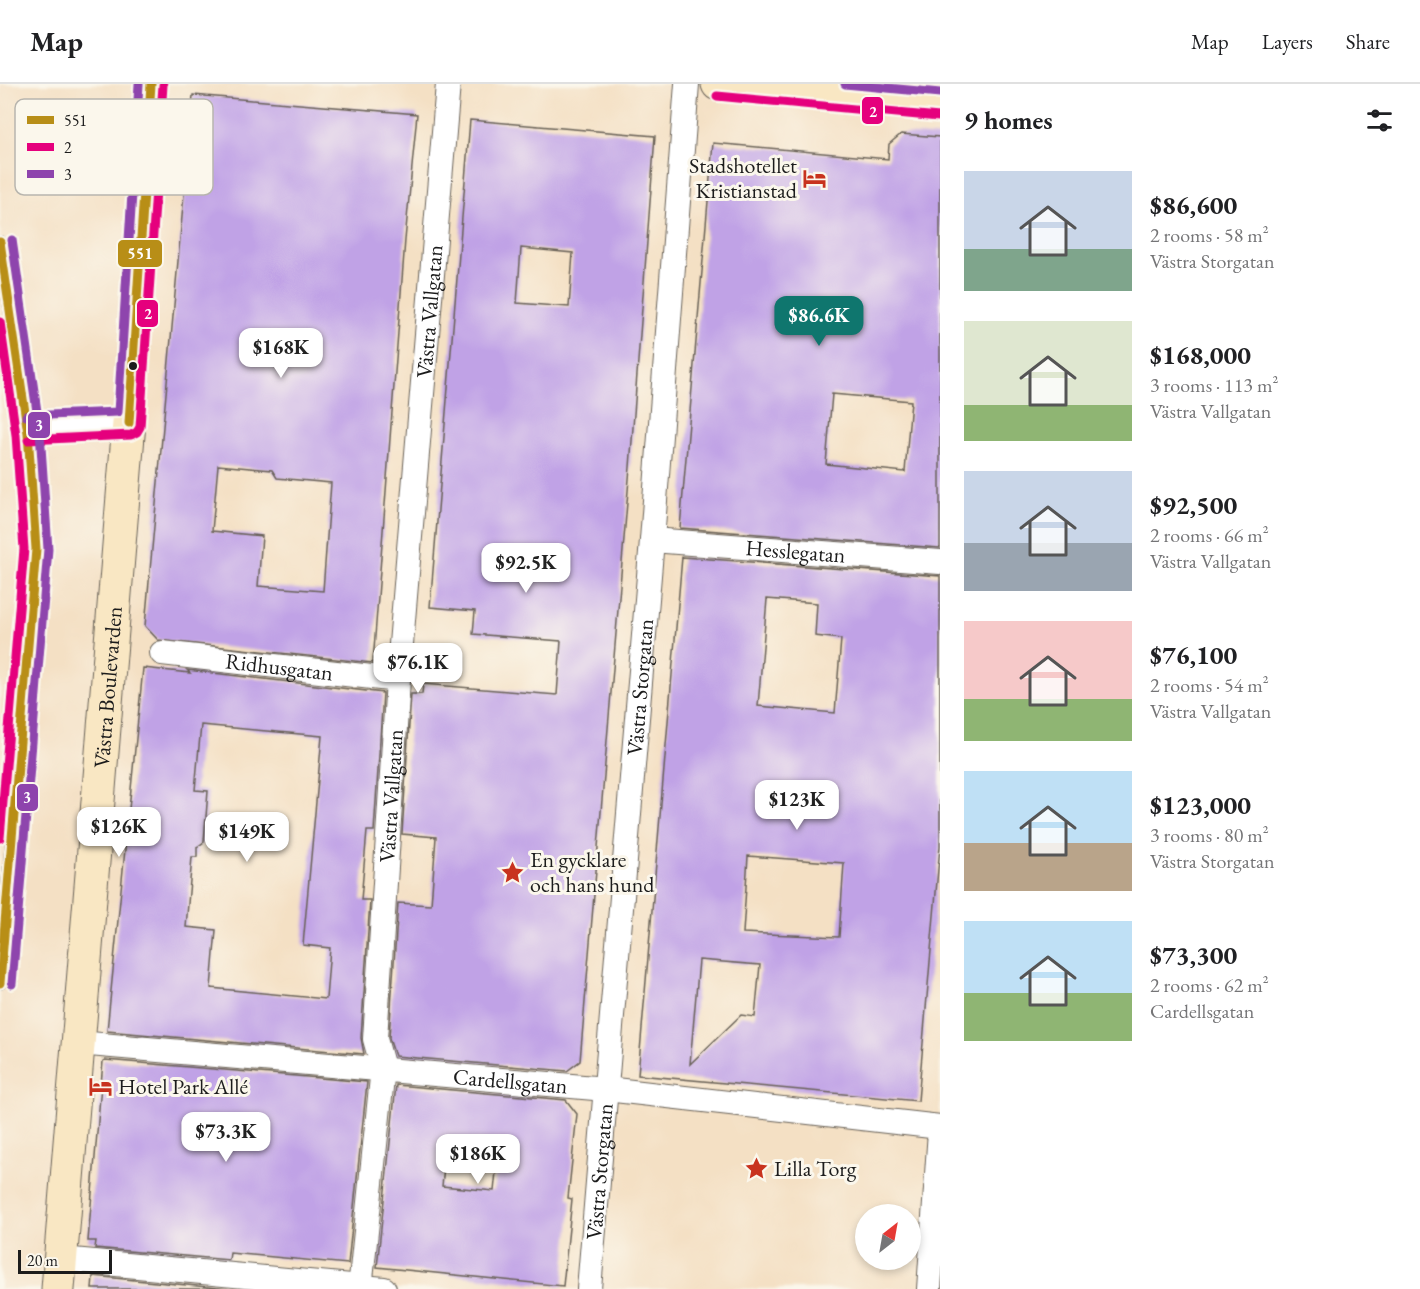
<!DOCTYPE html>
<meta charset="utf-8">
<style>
body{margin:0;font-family:"EB Garamond",serif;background:#f2f2f2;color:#202124;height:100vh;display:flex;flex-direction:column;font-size:22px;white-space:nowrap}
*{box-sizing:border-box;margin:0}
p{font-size:20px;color:#757577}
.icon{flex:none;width:33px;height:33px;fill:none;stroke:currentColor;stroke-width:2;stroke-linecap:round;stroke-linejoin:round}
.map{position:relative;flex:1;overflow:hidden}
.panel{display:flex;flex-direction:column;background:#fff;width:480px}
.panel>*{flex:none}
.needle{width:39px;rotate:31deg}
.tools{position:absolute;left:855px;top:1120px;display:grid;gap:12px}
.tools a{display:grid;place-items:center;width:66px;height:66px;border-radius:50%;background:#fff;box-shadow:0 3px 9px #0003;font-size:30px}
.scale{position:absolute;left:18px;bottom:15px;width:94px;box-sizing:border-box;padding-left:6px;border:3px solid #1c1c1c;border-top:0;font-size:16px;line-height:21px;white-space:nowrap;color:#1c1c1c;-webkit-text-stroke:4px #fbf7ec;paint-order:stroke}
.price{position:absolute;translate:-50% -51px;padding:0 14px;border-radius:12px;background:#fff;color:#222;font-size:20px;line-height:39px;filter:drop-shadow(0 2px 3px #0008)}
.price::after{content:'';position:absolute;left:50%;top:36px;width:18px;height:14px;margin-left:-9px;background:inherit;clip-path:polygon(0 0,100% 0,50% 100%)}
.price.current{background:#0f766e;color:#fff}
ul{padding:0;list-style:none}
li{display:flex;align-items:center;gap:18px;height:150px;padding:0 24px}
li span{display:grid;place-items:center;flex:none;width:168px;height:120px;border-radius:0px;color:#555}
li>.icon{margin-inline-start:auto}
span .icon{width:72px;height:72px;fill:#fffc;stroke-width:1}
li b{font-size:26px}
h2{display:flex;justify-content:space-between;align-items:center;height:72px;padding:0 24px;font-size:26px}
header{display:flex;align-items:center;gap:36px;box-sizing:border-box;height:84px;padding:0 30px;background:#fff;border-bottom:2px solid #e0e0e0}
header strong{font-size:28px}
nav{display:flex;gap:33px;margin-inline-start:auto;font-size:21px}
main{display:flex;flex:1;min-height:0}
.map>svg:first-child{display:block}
</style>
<header>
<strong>Map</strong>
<nav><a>Map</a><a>Layers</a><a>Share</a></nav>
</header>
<main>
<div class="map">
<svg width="940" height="1205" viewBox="0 0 940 1205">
<rect width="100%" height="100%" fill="#fbf7ec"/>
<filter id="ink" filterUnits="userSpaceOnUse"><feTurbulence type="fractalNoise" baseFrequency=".0167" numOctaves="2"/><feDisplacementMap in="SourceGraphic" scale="12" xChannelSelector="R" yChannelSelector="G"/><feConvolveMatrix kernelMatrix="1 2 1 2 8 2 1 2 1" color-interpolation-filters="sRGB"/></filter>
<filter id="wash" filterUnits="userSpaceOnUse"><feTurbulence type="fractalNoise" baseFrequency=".008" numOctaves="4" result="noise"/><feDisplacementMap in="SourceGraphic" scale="24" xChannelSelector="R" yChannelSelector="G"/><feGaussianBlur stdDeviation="1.35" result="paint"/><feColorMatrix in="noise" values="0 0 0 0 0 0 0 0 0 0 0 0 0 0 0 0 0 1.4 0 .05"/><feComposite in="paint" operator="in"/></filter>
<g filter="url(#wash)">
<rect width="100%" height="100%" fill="#f4e0c4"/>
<g id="blocks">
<!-- building -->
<g fill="#c0a2e6" fill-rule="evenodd">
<path d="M193,11L417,30L405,156L373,579L158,556L145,542ZM218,381L272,386L277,394L331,399L323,507L258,502L262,452L212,447Z"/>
<path d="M470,36L655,52L630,383L580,977L567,987L395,972L389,954L398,819L431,821L436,753L402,750L411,610H422L423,600L557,611L561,557L473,550L475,527L430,523ZM521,164L573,169L569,223L517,219Z"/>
<path d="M901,50L940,53V464L680,444L713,59L888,75L889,60ZM832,310L911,317L905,388L826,380Z"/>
<path d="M682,473L940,492V762L918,1017L638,991ZM767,515L817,519L815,552L841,555L835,629L758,622ZM748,772L844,779L839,853L743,849ZM699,876L760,881L755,933L741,931L690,980Z"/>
<path d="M143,584L190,589L187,586L383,609L374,747H367L361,816H370L361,954L364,970L107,947ZM201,641L322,652L303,861L330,864L326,915L211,904L216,846L186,843L192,773H197V763L204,758L208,707L195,706Z"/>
<polygon points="105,976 367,998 348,1180 230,1169 229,1176 95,1164 96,1157 88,1157 103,977"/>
<path d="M396,1001L566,1016L577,1030L568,1114L572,1115L563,1202L377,1183ZM447,1053L499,1059L494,1107L442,1102Z"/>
<polygon points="93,1192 228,1205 92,1205"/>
</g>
</g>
</g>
<g filter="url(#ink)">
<use href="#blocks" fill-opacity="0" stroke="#686157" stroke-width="1.5"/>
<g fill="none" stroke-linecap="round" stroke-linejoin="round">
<defs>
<g id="lane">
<path d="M0,158C15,260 34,362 36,465L0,899"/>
<polyline points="27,344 128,339"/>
</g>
<g id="street">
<path id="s1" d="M652,456L940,478"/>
<path id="s2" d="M162,569L398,596"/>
<path id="s3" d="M78,959L606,1005L940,1043"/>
<polyline points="62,1175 384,1205"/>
<path id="s4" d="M360,1205L383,984L375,955L398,596L448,0"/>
<path id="s5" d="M589,1205L652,456L687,0"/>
<polyline points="929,1205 940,1047"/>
</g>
<g id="secondary">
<polyline points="718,0 940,21"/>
<path id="s6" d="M58,1205L129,339L151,0"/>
</g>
</defs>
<!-- lane casing -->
<use href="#lane" stroke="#686157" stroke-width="14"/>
<!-- street casing -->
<use href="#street" stroke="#686157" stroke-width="26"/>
<!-- secondary casing -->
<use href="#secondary" stroke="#686157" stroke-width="35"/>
<!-- lane -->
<use href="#lane" stroke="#fff" stroke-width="12"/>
<!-- street -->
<use href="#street" stroke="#fff" stroke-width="24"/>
<!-- secondary -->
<use href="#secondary" stroke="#f9e7c3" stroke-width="33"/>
<defs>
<g id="bus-1">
<polyline points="0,158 28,349 36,465 0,899"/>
<polyline points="129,339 151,0"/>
</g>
<g id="bus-2">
<polyline points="717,12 939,33"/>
<polyline points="0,238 16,351 24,465 0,754"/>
<polyline points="28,356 131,351 137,348 140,343 163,1"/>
</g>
<g id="bus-3">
<polyline points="845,0 940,9"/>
<polyline points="12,156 40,348 48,465 12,900"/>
<polyline points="26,332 118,328 139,0"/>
</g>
</defs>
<!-- bus-1 casing -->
<use href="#bus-1" stroke="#fbf7ec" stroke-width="14"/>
<!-- bus-2 casing -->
<use href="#bus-2" stroke="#fbf7ec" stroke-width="14"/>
<!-- bus-3 casing -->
<use href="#bus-3" stroke="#fbf7ec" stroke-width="14"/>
<!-- bus-1 -->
<use href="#bus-1" stroke="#b88e17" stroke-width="9"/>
<!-- bus-2 -->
<use href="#bus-2" stroke="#e5007d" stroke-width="9"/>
<!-- bus-3 -->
<use href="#bus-3" stroke="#8e44ad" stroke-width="9"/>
</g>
</g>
<!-- icons -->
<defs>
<symbol id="hotel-bare" viewBox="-9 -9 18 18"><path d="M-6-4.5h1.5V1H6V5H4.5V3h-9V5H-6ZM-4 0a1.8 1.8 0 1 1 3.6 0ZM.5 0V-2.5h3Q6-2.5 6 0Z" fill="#c8321e" stroke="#fbf7ec" stroke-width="2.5" paint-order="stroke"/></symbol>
<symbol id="sight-bare" viewBox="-9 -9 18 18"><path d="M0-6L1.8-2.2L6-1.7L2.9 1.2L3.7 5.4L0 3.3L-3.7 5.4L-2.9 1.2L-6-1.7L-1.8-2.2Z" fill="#c8321e" stroke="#fbf7ec" stroke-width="2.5" paint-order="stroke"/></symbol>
</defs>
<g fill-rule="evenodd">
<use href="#hotel-bare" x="798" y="78" width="33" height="33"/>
<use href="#sight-bare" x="496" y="772" width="33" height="33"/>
<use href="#hotel-bare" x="84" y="986" width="33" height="33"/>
<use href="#sight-bare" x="740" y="1068" width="33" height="33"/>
</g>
<!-- markers -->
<circle fill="#1c1c1c" stroke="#fbf7ec" stroke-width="2" cx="133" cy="282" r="5"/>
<g text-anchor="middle" stroke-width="6" stroke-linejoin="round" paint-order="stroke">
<!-- poi labels -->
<g font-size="22" fill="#1c1c1c" stroke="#fbf7ec" text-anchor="start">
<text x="797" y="89" text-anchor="end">Stadshotellet<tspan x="797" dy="25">Kristianstad</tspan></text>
<text x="530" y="783">En gycklare<tspan x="530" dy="25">och hans hund</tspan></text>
<text x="118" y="1010">Hotel Park Allé</text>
<text x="774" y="1092">Lilla Torg</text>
</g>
<!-- street labels -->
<g font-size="22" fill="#1c1c1c" stroke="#fbf7ec">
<text dy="8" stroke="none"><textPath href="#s4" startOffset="982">Västra Vallgatan</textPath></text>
<text dy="8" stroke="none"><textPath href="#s1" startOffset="144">Hesslegatan</textPath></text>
<text dy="8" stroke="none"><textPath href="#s2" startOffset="118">Ridhusgatan</textPath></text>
<text dy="8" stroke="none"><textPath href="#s6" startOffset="604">Västra Boulevarden</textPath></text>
<text dy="8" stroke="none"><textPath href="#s5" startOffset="604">Västra Storgatan</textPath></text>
<text dy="8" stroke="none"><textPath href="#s4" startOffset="496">Västra Vallgatan</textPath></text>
<text dy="8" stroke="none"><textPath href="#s3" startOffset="434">Cardellsgatan</textPath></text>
<text dy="8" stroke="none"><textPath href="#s5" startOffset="118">Västra Storgatan</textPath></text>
</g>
</g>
<!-- legend -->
<rect x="15" y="15" width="198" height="96" rx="9" fill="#fbf7ec" stroke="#b8b5ae" stroke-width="1.5"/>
<rect x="27" y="32" width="27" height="8" fill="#b88e17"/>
<rect x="27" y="59" width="27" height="8" fill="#e5007d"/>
<rect x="27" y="86" width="27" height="8" fill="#8e44ad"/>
<g font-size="16" fill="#1c1c1c">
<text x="64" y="42">551</text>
<text x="64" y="69">2</text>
<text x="64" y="96">3</text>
</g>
<g stroke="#fbf7ec" stroke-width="2">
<rect x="861" y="12" width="23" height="29" rx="6" fill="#e5007d"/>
<rect x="117" y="155" width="46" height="29" rx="6" fill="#b88e17"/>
<rect x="136" y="215" width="23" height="29" rx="6" fill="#e5007d"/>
<rect x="27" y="327" width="24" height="28" rx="6" fill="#8e44ad"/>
<rect x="16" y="699" width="23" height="29" rx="6" fill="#8e44ad"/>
</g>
<g font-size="16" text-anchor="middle" font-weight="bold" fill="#fff">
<text x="873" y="33">2</text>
<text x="140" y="175">551</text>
<text x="148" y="235">2</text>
<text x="39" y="347">3</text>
<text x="27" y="719">3</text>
</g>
</svg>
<div class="tools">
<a><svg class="needle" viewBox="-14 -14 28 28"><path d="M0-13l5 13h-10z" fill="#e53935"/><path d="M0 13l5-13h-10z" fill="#757577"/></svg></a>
</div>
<div class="scale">20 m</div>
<b class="price current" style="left:819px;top:263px">$86.6K</b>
<b class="price" style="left:281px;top:295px">$168K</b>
<b class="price" style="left:526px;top:510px">$92.5K</b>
<b class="price" style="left:418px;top:610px">$76.1K</b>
<b class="price" style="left:797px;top:747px">$123K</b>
<b class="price" style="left:119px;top:774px">$126K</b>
<b class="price" style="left:247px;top:779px">$149K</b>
<b class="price" style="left:226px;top:1079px">$73.3K</b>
<b class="price" style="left:478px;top:1101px">$186K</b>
</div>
<section class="panel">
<h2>9 homes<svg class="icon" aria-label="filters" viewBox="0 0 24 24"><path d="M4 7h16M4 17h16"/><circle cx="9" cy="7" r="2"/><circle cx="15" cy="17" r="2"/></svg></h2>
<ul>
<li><span style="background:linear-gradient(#c9d6e8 65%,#7fa58c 0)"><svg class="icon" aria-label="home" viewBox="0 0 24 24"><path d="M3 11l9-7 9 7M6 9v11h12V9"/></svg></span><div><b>$86,600</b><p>2 rooms · 58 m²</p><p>Västra Storgatan</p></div></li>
<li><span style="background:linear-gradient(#dfe7d0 70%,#8fb573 0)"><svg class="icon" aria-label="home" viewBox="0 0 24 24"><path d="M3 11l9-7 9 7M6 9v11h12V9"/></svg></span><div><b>$168,000</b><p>3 rooms · 113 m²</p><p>Västra Vallgatan</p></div></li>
<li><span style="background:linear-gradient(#c9d6e8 60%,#9aa5b1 0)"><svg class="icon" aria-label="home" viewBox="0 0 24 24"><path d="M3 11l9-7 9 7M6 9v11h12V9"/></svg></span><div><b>$92,500</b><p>2 rooms · 66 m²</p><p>Västra Vallgatan</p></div></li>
<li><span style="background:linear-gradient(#f6c9c9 65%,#8fb573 0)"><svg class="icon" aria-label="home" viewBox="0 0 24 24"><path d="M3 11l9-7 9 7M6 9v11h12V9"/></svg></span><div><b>$76,100</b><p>2 rooms · 54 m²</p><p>Västra Vallgatan</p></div></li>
<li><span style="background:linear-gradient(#bfe0f5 60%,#b9a48a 0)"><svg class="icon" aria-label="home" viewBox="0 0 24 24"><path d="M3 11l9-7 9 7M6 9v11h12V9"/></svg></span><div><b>$123,000</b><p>3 rooms · 80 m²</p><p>Västra Storgatan</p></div></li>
<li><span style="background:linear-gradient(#bfe0f5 60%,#8fb573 0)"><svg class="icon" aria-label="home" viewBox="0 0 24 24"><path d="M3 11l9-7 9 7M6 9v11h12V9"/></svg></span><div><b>$73,300</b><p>2 rooms · 62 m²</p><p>Cardellsgatan</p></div></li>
</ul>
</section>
</main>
